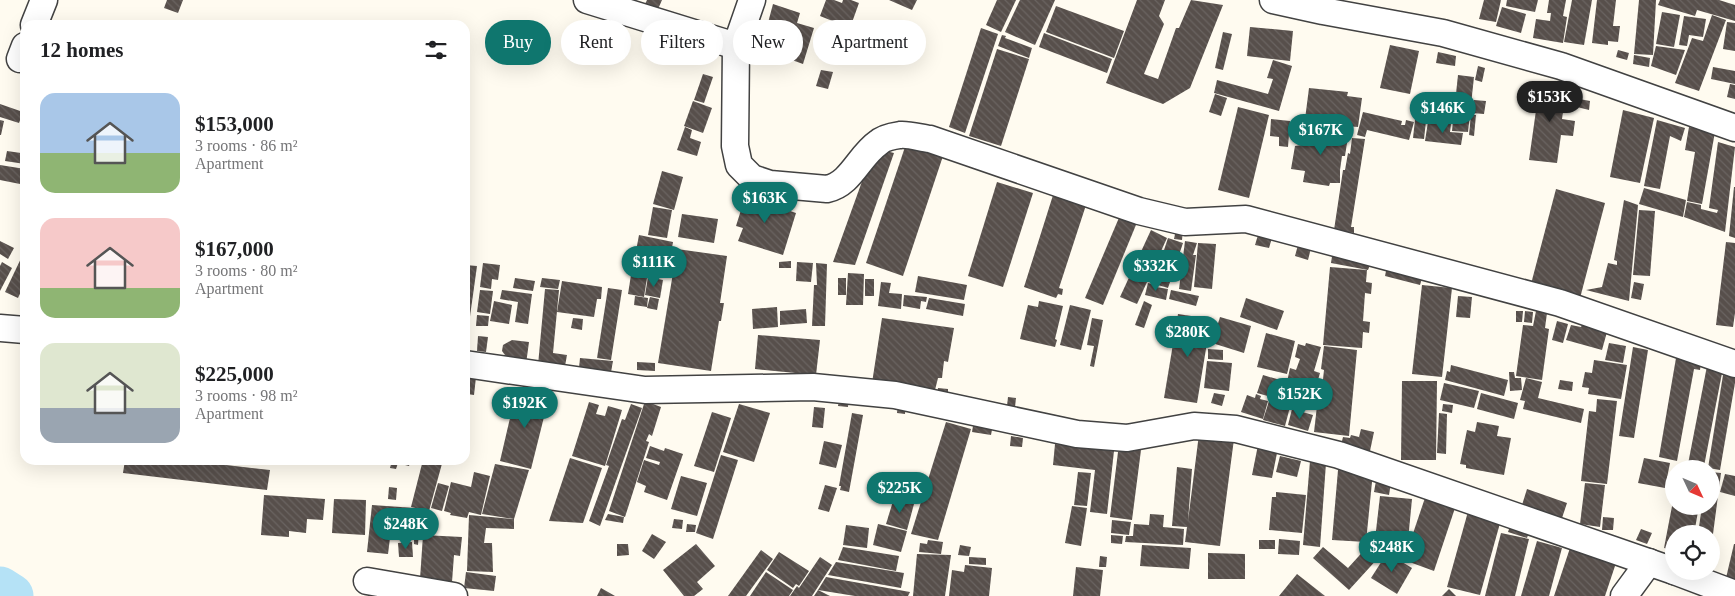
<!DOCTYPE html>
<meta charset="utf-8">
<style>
body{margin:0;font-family:Georgia,serif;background:#f6f6f6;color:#202124;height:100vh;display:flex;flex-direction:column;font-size:19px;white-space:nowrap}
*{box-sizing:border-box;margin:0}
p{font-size:16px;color:#757577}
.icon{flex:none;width:28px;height:28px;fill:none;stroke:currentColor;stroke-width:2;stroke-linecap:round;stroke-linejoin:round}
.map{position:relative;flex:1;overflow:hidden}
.details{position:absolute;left:20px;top:20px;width:450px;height:445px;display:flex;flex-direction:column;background:#fff;border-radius:15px;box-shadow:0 5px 20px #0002}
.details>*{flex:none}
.guide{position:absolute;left:485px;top:20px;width:475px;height:45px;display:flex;gap:10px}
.needle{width:32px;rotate:134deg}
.fabs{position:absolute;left:1665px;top:460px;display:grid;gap:10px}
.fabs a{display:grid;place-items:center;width:55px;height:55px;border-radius:50%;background:#fff;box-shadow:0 5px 20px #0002;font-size:25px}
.price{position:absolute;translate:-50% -42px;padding:0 11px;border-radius:18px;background:#0f766e;color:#fff;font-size:16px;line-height:32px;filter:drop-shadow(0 1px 2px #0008)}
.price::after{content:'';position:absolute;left:50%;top:30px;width:15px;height:11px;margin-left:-8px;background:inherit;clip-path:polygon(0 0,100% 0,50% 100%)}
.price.active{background:#222;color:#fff}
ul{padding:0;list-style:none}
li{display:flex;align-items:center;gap:15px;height:125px;padding:0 20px}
li span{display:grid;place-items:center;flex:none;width:140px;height:100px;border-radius:15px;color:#555}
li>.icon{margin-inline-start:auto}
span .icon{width:60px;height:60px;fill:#fffc;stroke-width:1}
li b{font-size:21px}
h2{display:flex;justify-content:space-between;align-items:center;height:60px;padding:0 20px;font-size:21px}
.pill{padding:0 18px;border-radius:22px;background:#fff;box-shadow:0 5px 20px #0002;font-size:18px;line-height:45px}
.pill.active{background:#0f766e;color:#fff}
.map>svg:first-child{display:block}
</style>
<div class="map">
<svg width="1735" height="596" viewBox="0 0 1735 596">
<defs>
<pattern id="building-back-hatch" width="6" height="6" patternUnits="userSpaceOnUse" patternTransform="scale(1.25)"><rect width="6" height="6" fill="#574f4b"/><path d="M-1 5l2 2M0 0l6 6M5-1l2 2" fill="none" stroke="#6a6461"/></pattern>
</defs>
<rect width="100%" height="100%" fill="#fffbf0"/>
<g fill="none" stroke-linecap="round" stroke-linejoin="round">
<!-- river -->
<polyline stroke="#b5e2f6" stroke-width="45" points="0,589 11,596"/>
</g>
<!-- building -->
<g fill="url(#building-back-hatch)">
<polygon points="167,0 183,0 178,13 164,8"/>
<polygon points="647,0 662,0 655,16 642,10"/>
<polygon points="826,0 834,0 842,3 843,0 851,0 859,3 850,28 820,16"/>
<polygon points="889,0 917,0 912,10"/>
<polygon points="997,0 1016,0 1001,32 986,25"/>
<polygon points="1020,0 1055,0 1035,45 1005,32"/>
<polygon points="1137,0 1165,0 1159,16 1164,24 1144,74 1158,79 1176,28 1179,28 1191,0 1223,5 1190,88 1163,104 1106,83"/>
<polygon points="1484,0 1501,0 1496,22 1479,19"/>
<polygon points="1507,0 1538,0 1535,12 1506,6"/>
<polygon points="1549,0 1566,0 1563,16 1567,17 1563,43 1533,38 1536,19 1550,21 1551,13 1547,13"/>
<polygon points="1572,0 1592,0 1584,45 1564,42"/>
<polygon points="1597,0 1616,0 1613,26 1620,26 1618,42 1608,41 1608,45 1592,43"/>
<polygon points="1639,0 1656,0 1653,55 1634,54"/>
<polygon points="1660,0 1719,0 1735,5 1735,21 1697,10 1695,16 1658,5"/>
<polygon points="773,4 800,13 797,23 814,28 803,64 761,49"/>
<polygon points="1056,6 1124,31 1114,58 1046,32"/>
<polygon points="1502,7 1526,14 1521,33 1496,26"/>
<polygon points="1662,12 1680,15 1674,47 1656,44"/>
<polygon points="1712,15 1726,20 1699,91 1675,83 1692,38 1703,41"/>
<polygon points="1684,16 1706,19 1703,37 1689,35 1687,46 1679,45"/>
<polygon points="162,20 169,22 168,25 161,25"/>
<polygon points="1727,22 1735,23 1735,51 1723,49"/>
<polygon points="865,27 880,31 875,47 860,44"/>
<polygon points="1250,27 1293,31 1290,61 1247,56"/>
<polygon points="981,28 998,34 965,133 949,127"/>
<polygon points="1223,32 1232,34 1223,70 1215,68"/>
<polygon points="1044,33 1112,59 1107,73 1039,47"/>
<polygon points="1002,35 1006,36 1005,38 1032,48 1029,58 998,46"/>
<polygon points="1390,45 1419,51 1410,94 1380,88"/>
<polygon points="1656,46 1685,50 1676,75 1651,66"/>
<polygon points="997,49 1029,59 1001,146 969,136"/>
<polygon points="1618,50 1629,53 1627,60 1616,57"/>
<polygon points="1438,52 1456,56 1455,66 1436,63"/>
<polygon points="1634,55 1650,58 1649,67 1633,64"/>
<polygon points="1273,60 1292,66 1279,111 1214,93 1217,80 1268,94 1273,79 1267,78"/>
<polygon points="1478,66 1485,68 1482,82 1475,80"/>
<polygon points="1713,67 1735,71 1735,84 1711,79"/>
<polygon points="821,70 833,72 828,89 816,86"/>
<polygon points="703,74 713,77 704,103 694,100"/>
<polygon points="1458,75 1474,77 1468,132 1452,131"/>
<polygon points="1540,82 1567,85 1562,119 1575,121 1573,136 1561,135 1557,163 1529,160"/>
<polygon points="1730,84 1735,85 1735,99 1727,97"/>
<polygon points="1309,88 1348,92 1347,96 1362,98 1358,127 1334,125 1334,130 1304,127"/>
<polygon points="1215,94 1227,98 1221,116 1209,112"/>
<polygon points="1574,98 1590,101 1589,110 1573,106"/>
<polygon points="1474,100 1486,101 1484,114 1472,113"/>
<polygon points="693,101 712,108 703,133 684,126"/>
<polygon points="0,104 23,112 19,123 0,117"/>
<polygon points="1238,107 1269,115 1249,198 1218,190"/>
<polygon points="1623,110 1654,118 1640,183 1610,177"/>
<polygon points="1363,112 1402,121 1401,125 1405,125 1406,120 1414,122 1409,140 1367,130 1365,137 1357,135"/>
<polygon points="1471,115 1476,115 1474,136 1469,135"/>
<polygon points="1294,118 1304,119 1302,141 1291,140"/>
<polygon points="1271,119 1290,121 1288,147 1279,146 1279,137 1270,136"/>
<polygon points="0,120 4,121 1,135 0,135"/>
<polygon points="1415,120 1426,121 1424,139 1413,138"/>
<polygon points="1657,120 1685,128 1681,141 1670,136 1660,189 1644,186"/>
<polygon points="1428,122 1451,124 1450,132 1463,133 1461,145 1425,141"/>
<polygon points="685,127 692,130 690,138 701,142 697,156 677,150"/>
<polygon points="1689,127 1715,132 1702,204 1687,201 1695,152 1685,150"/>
<polygon points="1336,128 1349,130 1345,156 1342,156 1340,170 1340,183 1330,183 1329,186 1303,182 1305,171 1291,169 1295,146 1302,145 1304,130 1335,134"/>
<polygon points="24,135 25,164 5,161 7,151 21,153"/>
<polygon points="1352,138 1365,139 1351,227 1354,227 1354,233 1334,230 1343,170 1345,170 1348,153 1350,154"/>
<polygon points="1718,142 1735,147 1725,232 1684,217 1687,202 1701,205 1701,209 1717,213 1718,210 1709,208"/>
<polygon points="905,147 944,153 903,276 866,263"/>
<polygon points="874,148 894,153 855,265 833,262"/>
<polygon points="0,165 25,169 25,185 0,180"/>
<polygon points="662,171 683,177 674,210 653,204"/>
<polygon points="997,182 1033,193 1003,287 968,276"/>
<polygon points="1734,187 1735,187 1735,238 1729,236"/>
<polygon points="1644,188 1686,200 1683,217 1639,204"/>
<polygon points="1556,189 1605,203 1579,302 1531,284"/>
<polygon points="1054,192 1087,202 1059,288 1063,289 1062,295 1058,294 1056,298 1024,287"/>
<polygon points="746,194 762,199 762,196 782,203 781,208 796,213 783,255 738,241 743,228 736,226"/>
<polygon points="1624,200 1638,205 1629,301 1586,290 1602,287 1608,263 1617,265 1617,261 1614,260"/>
<polygon points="24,205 25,205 25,218 21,217"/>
<polygon points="653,207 672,210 667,238 648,235"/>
<polygon points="1639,210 1655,211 1650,276 1633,275"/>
<polygon points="1121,213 1138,220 1103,305 1085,298"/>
<polygon points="682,214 718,219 714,243 678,237"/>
<polygon points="1176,229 1183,230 1182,240 1174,239"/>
<polygon points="1151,230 1167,238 1137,304 1120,297"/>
<polygon points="639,235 673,242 670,260 644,255 644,252 636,251"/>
<polygon points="1258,235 1272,238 1269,248 1255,245"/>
<polygon points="1168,238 1183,243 1168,288 1158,285 1159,282 1154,280"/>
<polygon points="0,241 14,248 8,259 0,254"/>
<polygon points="1185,241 1197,243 1193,255 1196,255 1191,291 1179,289"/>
<polygon points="1726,242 1735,243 1735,313 1733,327 1716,325"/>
<polygon points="1198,243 1216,244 1212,289 1194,287"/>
<polygon points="1298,245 1311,248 1308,260 1295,256"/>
<polygon points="677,249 727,256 720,303 724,303 721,321 719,321 711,371 658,363"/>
<polygon points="25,250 25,283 18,298 5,292"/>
<polygon points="1333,250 1370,265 1368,270 1331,263"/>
<polygon points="635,254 651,257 647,276 631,273"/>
<polygon points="652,258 663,260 659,278 648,276"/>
<polygon points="791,261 791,268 779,268 779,262"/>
<polygon points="2,262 12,268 0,291 0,266"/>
<polygon points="797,262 813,263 811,282 796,281"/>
<polygon points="483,263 500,265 498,280 492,279 491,289 480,287"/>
<polygon points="816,263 827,264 825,326 812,326 814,285 817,285"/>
<polygon points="465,265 477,266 466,345 465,345"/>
<polygon points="1387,266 1423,275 1420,285 1385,276"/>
<polygon points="1330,267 1367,270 1366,282 1372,283 1371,294 1365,293 1363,321 1370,322 1369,333 1363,332 1362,348 1323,345"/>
<polygon points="848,273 864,274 863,305 846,305"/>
<polygon points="631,275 647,278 644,297 628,294"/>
<polygon points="918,276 967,285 964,300 915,292"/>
<polygon points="648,277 663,280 660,298 645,295"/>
<polygon points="515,278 535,281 533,291 513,288"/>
<polygon points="542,278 560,280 558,289 540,287"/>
<rect x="838" y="278" width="8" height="17"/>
<rect x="865" y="279" width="9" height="17"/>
<polygon points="562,281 602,287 601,299 597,299 594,317 557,312"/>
<polygon points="881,282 891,283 889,293 902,294 901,309 878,306"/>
<polygon points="1634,282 1644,284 1641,300 1631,298"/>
<polygon points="1148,283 1156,285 1156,287 1168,289 1166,300 1145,295"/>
<polygon points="1422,285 1452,288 1442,377 1412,374"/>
<polygon points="608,288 622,290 611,360 597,358"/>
<polygon points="545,289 559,290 553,353 567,355 565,366 538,365"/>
<polygon points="480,290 493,291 490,314 477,312"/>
<polygon points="502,290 532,294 528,324 515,322 518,302 500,299"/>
<polygon points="1171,290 1199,296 1196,306 1169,299"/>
<polygon points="904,295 927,297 926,302 921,301 920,309 903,306"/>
<polygon points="635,296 648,298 647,307 634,305"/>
<polygon points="1458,296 1472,297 1470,318 1456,317"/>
<polygon points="650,297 659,299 657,310 647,308"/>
<polygon points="929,298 965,304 963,316 926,309"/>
<polygon points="1246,298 1284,311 1277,330 1240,317"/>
<polygon points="494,301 512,305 509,324 490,321"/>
<polygon points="1039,301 1063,306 1055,339 1057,340 1055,347 1020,339 1028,305 1038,307"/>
<polygon points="1144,301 1152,305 1144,328 1135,325"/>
<polygon points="1070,305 1091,310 1081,350 1060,345"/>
<polygon points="777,307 778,327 753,329 752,309"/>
<polygon points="806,309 807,323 780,325 780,311"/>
<polygon points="1516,311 1523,311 1522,322 1516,322"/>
<polygon points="1525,311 1533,312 1532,323 1524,322"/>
<polygon points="1536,311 1547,313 1545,328 1549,329 1542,380 1516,376 1523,325 1533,326"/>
<polygon points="1178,314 1211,319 1197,403 1164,398"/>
<polygon points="477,315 489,316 488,326 476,326"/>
<polygon points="1220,317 1251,326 1244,353 1212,343"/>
<polygon points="573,318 583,319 582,330 571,328"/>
<polygon points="882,318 954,328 948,362 944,361 942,378 938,378 934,394 872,383"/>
<polygon points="1092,318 1103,320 1094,367 1090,366 1094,346 1087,345"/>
<polygon points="1557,321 1568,324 1563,343 1552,340"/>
<polygon points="1571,325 1581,327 1582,325 1607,332 1602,350 1566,340"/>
<polygon points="1266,333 1295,341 1287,374 1257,367"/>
<polygon points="758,335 820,340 816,375 755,369"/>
<polygon points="478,336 488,337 486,352 477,351"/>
<polygon points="512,340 529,342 526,364 510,362 502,351 503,345"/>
<polygon points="1306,343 1321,347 1314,371 1320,373 1313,397 1316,398 1313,409 1257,393 1263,375 1287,382 1290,368 1296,370 1300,359 1295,357 1298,344 1305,346"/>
<polygon points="1609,343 1626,346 1623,363 1605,360"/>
<polygon points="1324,346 1357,350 1349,436 1314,432 1317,406 1320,407 1324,370 1321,369"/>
<polygon points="1633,347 1648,350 1634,438 1619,436"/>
<polygon points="1208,349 1223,350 1223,360 1208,359"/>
<polygon points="580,358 613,361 611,372 579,368"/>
<polygon points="1676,358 1701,363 1700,370 1694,369 1677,461 1659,457"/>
<polygon points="1594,360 1627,365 1621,399 1588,394 1589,388 1582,387 1585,372 1592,373"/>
<polygon points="1207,361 1232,363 1229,391 1204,388"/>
<polygon points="637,362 655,363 655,371 637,370"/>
<polygon points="1451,365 1508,380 1504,396 1445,380 1447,371 1450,372"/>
<polygon points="1707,366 1723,368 1704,466 1688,464"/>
<polygon points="1509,372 1514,372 1515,378 1521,378 1522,390 1510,391"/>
<polygon points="465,375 476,377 474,395 467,394 469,385 465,384"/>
<polygon points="1723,375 1735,377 1735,383 1720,470 1708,468"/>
<polygon points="1526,378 1542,382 1538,398 1584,409 1581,423 1523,409 1525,401 1520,400"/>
<polygon points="1560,380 1573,382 1572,391 1558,389"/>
<polygon points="1402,381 1437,381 1436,460 1401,460"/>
<polygon points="1444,383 1479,391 1474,408 1440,400"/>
<polygon points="517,388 532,392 530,402 539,404 542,394 556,397 553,410 546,409 531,469 500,461"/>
<polygon points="938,388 948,389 948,395 937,395"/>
<polygon points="1214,393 1225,395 1222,406 1211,403"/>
<polygon points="1481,393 1518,403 1514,419 1477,409"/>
<polygon points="1256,394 1261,396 1260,399 1268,401 1263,419 1241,412 1247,395 1255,398"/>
<polygon points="840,395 849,396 848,407 838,406"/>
<polygon points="1008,397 1016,398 1015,407 1007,406"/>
<polygon points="1597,399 1617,401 1607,484 1581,481 1589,411 1596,412"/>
<polygon points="645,401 661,407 652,436 649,434 646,441 649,442 625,517 609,511"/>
<polygon points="1269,401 1290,407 1285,426 1263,420"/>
<polygon points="589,402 599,405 596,414 605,416 608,406 622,410 605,466 572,456"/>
<polygon points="898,403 906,403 905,414 897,413"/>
<polygon points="631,404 642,408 600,526 589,521 609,466 606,465 622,419 625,420"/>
<polygon points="739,404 770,413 754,462 723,452"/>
<polygon points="1443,404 1453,405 1452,413 1442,411"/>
<polygon points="814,407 825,408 823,428 812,427"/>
<polygon points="1292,409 1313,415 1308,431 1288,425"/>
<polygon points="712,412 731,418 714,472 694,466"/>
<polygon points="852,413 863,415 849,492 840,490 841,486 839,486"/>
<polygon points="1439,413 1447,414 1446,454 1437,453"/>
<polygon points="974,420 993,424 991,435 972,432"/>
<polygon points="946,422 971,429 938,540 911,534"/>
<polygon points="1477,422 1499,426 1497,436 1511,438 1504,475 1466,468 1466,465 1460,464 1467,430 1475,432"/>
<polygon points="1361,429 1374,432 1370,451 1341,445 1343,437 1350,438 1351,435 1359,437"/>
<polygon points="1199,434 1234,439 1220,546 1185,542 1187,527 1172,526 1177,467 1192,469 1188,521"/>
<polygon points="1011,436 1023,438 1022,447 1010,446"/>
<polygon points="1259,440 1279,443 1272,478 1252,475"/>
<polygon points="824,441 842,445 836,468 819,464"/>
<polygon points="1055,444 1097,449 1106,447 1105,450 1114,451 1107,514 1090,512 1095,470 1053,465"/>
<polygon points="650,446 664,451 665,448 683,454 667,500 644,492 646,486 637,482 644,460 659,465 660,462 646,458"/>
<polygon points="1123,448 1141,450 1132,520 1110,517 1118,452 1122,452"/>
<polygon points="721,455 738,460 713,539 696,533"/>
<polygon points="1280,456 1301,461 1297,477 1276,472"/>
<polygon points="570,458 602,468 583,523 549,521"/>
<polygon points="1644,458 1670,463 1665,488 1638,483"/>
<polygon points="125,460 183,460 270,470 267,490 123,473"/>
<polygon points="392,460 399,460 396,469 390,468"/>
<polygon points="402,460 411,460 409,466 401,464"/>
<polygon points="423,460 443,460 429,511 411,507"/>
<polygon points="1310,461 1326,463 1320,547 1303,545"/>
<polygon points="495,464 529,470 514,519 482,514"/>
<polygon points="1338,470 1373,472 1366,542 1332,540"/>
<polygon points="474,472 490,476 481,515 469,512 467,518 450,515 451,513 444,511 451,482 471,487"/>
<polygon points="1078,472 1091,473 1087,506 1074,505"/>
<polygon points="1711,472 1721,473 1713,534 1698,534 1702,506 1711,506"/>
<polygon points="1725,474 1735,476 1735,496 1720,492"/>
<polygon points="1377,475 1392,477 1389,495 1374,492"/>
<polygon points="681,476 707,483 697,516 671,509"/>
<polygon points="438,483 449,486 442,511 431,508"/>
<polygon points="1585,483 1605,485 1600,527 1580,524"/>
<polygon points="825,485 837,488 829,512 818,509"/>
<polygon points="389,487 397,488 396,500 388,499"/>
<polygon points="1527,489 1567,503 1562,518 1522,505"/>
<polygon points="1276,492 1306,495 1302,533 1269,530 1272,497 1276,497"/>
<polygon points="1427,492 1457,502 1434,571 1404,560"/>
<polygon points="264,495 325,499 323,520 307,519 306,533 289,531 289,537 261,535"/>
<polygon points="1380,496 1412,499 1407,551 1374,548"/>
<polygon points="894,498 914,504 907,530 886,524"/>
<polygon points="334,499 366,500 365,535 332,533"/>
<polygon points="1673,501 1674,506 1699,506 1694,534 1674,534 1674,550 1664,548"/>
<polygon points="372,505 415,508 414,516 420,516 418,545 414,544 414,540 390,538 388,554 367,552"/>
<polygon points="1072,506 1087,508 1081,546 1065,543"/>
<polygon points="1469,508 1502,516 1480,595 1447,587"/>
<polygon points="608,514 624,517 623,523 605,520"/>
<polygon points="1150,514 1164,515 1163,527 1184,529 1183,545 1125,542 1126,536 1133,536 1134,524 1149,525"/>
<polygon points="469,515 514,519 514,529 486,528 484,543 492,543 493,572 467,571"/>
<polygon points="1603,517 1614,518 1613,530 1602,530"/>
<polygon points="674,519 683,520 682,529 672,528"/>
<polygon points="1112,520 1131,522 1129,535 1111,533"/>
<polygon points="1511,523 1530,529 1527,538 1508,532"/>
<polygon points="687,524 696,525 695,532 686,532"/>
<polygon points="878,524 907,531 901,552 873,545"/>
<polygon points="846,525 869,528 867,548 843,545"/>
<polygon points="1641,529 1652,533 1647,544 1636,540"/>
<polygon points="1501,533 1529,539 1515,596 1485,596"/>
<polygon points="652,534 666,542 654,559 642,551"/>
<polygon points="423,535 462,537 460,556 454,555 452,582 420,579"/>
<polygon points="1111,535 1123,536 1122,544 1111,543"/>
<polygon points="1279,539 1300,541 1299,555 1278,554"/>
<polygon points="928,540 943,542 941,554 919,552 920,543 927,544"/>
<rect x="1259" y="540" width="16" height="9"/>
<polygon points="1537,541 1562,548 1549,596 1521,596"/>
<polygon points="412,542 413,557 399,557 398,543"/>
<polygon points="617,544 628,544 629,555 617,556"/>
<polygon points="696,544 715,566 697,582 703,589 694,596 684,596 663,570"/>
<polygon points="1734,544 1735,544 1735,580 1726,578"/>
<polygon points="960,545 971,547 969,556 958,555"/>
<polygon points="1142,545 1191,548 1189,569 1140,566"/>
<polygon points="1368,546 1380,556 1349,590 1313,558 1323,547 1348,568"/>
<polygon points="843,547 899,556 896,571 838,560"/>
<polygon points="1570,548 1616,563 1605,596 1554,596"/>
<polygon points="761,550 773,559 746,596 728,596"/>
<polygon points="779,552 809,571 799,586 796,584 793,588 767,570"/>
<polygon points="1208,553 1245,554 1245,579 1208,579"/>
<polygon points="1387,553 1412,568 1397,594 1371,578"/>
<polygon points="917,554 951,555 945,596 913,596"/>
<polygon points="1100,556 1107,557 1106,567 1099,567"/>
<polygon points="820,557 832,565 812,596 790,596 797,586 799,588"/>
<polygon points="969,557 986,558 986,565 969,564"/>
<polygon points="836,562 904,573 901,588 828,575"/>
<polygon points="965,565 992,568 989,596 949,596 952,570 964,572"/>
<polygon points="1076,567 1103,570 1100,596 1073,596"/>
<polygon points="466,572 496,576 494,591 464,588"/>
<polygon points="766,572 793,590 789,596 750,596"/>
<polygon points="1297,574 1325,596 1279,596"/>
<polygon points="826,577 910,592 908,596 855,596 818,590"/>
<polygon points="601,588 615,596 597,596"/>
<polygon points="1449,589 1456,596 1442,596"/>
<polygon points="818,590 830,596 814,596"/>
</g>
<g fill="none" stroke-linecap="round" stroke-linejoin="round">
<defs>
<g id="minor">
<polyline points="587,0 736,46"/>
<path d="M752,0L736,46L735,146L739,165L752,178L770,184L827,189C851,184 859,156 878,143C883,138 893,136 900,135C909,134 921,138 930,139L1139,211L1185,222L1246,219L1560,303L1735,364"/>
<polyline points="1273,0 1323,11 1443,33 1561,66 1735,128"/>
<polyline points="34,25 44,0"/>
<polyline points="20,59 25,46"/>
<polyline points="0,328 25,330"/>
<polyline points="465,364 645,390 813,387 895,395 1077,434 1127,438 1194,426 1236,429 1339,455 1674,571"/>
<polyline points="1674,571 1735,594"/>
<polyline points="367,581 454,596"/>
<polyline points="1624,596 1649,562"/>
</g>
</defs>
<!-- minor casing -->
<use href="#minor" stroke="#424242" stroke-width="29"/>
<!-- minor -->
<use href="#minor" stroke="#fff" stroke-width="26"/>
</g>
</svg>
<div class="fabs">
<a><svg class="needle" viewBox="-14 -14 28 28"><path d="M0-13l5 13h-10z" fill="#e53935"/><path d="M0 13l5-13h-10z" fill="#757577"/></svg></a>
<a><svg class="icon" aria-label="locate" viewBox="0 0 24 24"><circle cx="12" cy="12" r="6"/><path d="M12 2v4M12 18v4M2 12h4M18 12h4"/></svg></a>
</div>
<b class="price active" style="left:1550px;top:123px">$153K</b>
<b class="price" style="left:1443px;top:134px">$146K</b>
<b class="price" style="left:1321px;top:156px">$167K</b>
<b class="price" style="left:765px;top:224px">$163K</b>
<b class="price" style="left:654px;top:288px">$111K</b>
<b class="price" style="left:1156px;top:292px">$332K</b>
<b class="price" style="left:1188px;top:358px">$280K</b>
<b class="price" style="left:1300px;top:420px">$152K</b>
<b class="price" style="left:525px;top:429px">$192K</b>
<b class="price" style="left:900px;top:514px">$225K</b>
<b class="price" style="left:406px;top:550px">$248K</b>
<b class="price" style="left:1392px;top:573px">$248K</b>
<div class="guide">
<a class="pill active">Buy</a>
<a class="pill">Rent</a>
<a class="pill">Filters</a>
<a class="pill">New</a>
<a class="pill">Apartment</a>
</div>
<section class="details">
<h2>12 homes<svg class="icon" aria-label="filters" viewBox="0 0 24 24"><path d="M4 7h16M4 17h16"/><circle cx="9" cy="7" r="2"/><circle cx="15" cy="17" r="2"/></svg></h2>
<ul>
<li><span style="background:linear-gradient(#a9c7e8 60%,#8fb573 0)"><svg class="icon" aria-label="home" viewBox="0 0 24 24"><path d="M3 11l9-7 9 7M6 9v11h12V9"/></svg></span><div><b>$153,000</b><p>3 rooms · 86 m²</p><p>Apartment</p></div></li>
<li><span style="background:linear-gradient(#f6c9c9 70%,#8fb573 0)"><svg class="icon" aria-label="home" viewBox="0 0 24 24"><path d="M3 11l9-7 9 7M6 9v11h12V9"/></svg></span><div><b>$167,000</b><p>3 rooms · 80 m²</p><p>Apartment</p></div></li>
<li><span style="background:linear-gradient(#dfe7d0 65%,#9aa5b1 0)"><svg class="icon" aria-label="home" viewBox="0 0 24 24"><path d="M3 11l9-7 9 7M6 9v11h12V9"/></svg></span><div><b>$225,000</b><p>3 rooms · 98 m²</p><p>Apartment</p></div></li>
</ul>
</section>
</div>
